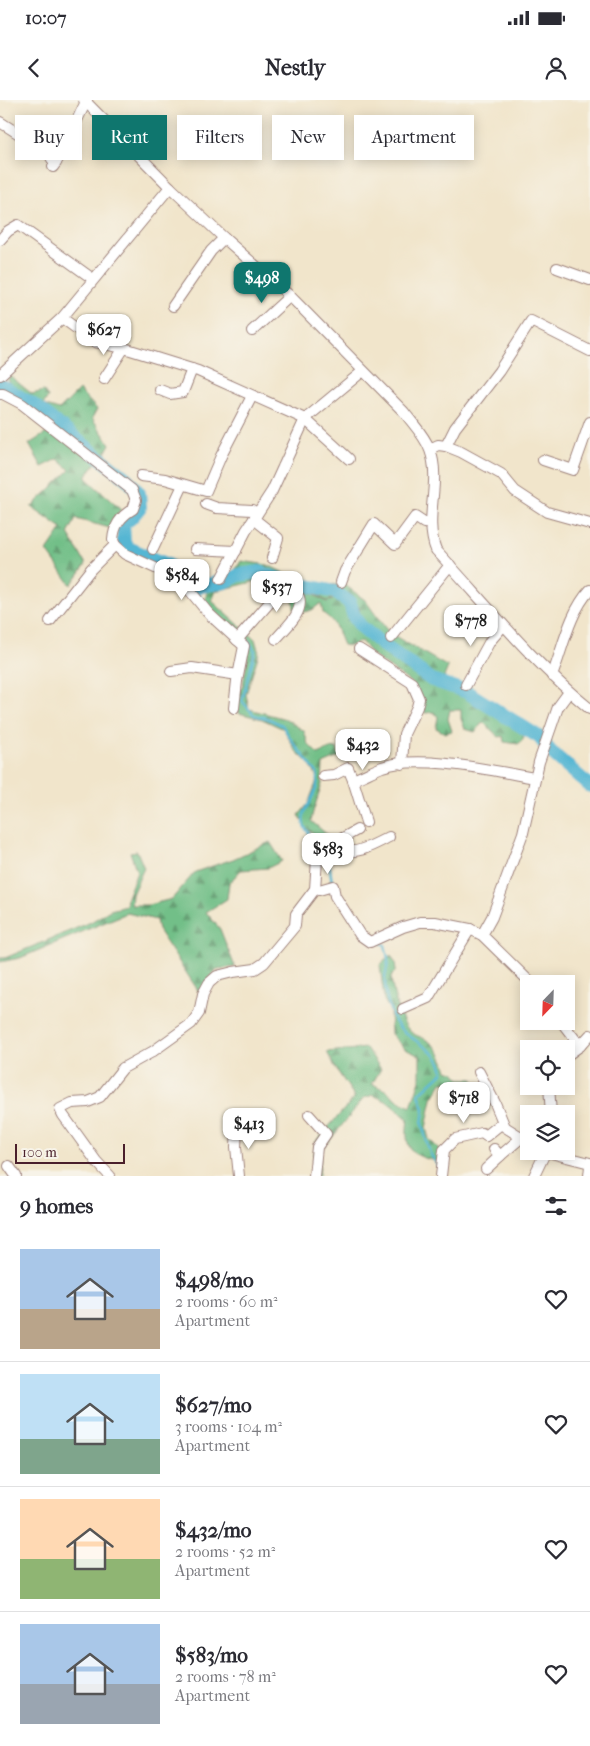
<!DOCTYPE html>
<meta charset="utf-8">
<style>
body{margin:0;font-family:"IM FELL French Canon",serif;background:#f2f2f3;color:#2b2b33;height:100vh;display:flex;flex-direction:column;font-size:19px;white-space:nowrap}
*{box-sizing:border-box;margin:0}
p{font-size:16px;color:#7c7c81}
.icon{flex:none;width:28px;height:28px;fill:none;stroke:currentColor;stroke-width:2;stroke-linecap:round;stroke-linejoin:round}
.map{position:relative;height:1076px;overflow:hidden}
.side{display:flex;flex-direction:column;background:#fff;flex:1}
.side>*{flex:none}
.hud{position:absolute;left:15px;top:15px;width:560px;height:45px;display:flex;gap:10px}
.needle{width:32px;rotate:203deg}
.fabs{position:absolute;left:520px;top:875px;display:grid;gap:10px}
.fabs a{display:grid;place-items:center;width:55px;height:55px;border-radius:0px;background:#fff;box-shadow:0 2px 12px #0003;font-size:25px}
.scale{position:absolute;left:15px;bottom:12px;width:110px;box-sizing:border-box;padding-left:5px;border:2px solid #4a1f2b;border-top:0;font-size:14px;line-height:18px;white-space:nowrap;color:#4a1f2b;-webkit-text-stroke:4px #f7f3e8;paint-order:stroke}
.price{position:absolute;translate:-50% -42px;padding:0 11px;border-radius:10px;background:#fff;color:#222;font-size:16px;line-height:32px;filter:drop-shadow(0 1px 2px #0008)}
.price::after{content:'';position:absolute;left:50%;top:30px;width:15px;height:11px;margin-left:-8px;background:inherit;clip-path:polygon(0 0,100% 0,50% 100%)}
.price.active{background:#0f766e;color:#fff}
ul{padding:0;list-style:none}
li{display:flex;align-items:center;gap:15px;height:125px;padding:0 20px}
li+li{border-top:1px solid #e1e1e2}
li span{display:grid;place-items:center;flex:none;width:140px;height:100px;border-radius:0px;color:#555}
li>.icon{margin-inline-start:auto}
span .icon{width:60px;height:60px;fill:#fffc;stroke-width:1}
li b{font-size:21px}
h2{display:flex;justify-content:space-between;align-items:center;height:60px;padding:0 20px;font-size:21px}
.chip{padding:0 18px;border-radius:0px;background:#fff;box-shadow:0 2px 12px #0003;font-size:18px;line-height:45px}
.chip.active{background:#0f766e;color:#fff}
.status{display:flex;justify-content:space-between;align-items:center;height:35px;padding:0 25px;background:#fff;direction:ltr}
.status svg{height:14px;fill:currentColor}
header{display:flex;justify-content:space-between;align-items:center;height:65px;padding:0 20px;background:#fff;font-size:22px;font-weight:700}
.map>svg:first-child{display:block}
</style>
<div class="status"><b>10:07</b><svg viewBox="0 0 49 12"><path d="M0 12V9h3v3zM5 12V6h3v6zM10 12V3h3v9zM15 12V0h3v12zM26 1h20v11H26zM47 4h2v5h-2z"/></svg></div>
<header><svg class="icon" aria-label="back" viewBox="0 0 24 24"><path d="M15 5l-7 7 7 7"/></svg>Nestly<svg class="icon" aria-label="person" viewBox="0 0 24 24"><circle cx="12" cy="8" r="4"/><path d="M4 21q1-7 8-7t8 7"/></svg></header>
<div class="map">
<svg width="590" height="1076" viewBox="0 0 590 1076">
<defs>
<pattern id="forest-firs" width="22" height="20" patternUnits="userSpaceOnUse" patternTransform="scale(1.25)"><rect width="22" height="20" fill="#72bf88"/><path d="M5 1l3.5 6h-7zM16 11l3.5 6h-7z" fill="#609b6f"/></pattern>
</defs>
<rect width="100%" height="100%" fill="#f7f3e8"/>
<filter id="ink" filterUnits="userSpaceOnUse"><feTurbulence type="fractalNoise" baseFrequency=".02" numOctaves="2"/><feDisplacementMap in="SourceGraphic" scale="10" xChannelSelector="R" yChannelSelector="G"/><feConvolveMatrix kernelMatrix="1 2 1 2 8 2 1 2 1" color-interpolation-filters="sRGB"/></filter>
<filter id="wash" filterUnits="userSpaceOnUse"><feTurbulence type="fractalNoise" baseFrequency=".0096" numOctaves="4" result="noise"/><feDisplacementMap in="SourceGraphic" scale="20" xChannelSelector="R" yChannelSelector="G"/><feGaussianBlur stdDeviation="1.12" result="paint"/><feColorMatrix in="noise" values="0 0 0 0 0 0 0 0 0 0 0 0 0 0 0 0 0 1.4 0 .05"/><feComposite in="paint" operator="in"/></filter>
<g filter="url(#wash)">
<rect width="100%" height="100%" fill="#f1e5cb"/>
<!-- forest -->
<g fill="url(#forest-firs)" stroke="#5e6f5a">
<polygon points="9,275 32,294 44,291 48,297 43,305 59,310 79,290 97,309 92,318 110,344 105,353 123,369 113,372 98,360 89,372 86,378 121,410 110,428 76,419 68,434 86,464 71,485 47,451 62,429 31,407 70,370 58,359 42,367 29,344 48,332 7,293"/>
<polygon points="241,461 268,465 292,477 317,484 345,485 365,500 386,529 398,538 448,567 442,582 421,572 408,555 387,549 384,540 356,524 360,508 343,494 327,501 300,486 281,488 257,481 216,491 212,501 255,539 259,553 246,594 249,609 286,619 304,631 308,644 318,654 330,649 337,648 339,657 323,664 322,684 313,712 311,721 334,740 324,741 306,728 299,715 308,704 318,678 309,664 295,650 284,629 262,619 239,613 235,599 243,585 250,541 211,509 205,500 207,492 227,482"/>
<path d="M298,487L327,502L343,496L359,508L354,525L374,537L373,543L380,546L433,582L477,602C487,603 493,613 502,617C510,622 516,623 524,629L523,640L518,644L504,642L503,636L499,637L483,622L475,632L465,629L461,619V610H450L448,619L452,631L445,633L436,628L438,617L434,612L425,613L413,584L372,555L361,541L351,546L343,545C336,530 338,524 323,513L321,503L312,510L295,514L293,499L276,490Z"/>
<polygon points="270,742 282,761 268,768 241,770 229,783 227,799 206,812 220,829 235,867 217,869 199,892 158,830 156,820 127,813 20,858 0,862 0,858 5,858 91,822 110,810 126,806 127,797 137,772 130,752 137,751 144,768 132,794 131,805 148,805 172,799 195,772 233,759"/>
<path d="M391,855L395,862L396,871L391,876C392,890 400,923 411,932C414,935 421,937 425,939C438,946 443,957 447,970L454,972L460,979H474L469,1000L449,982H442L432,999L426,1028L429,1039L439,1049L443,1062C413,1057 403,1052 408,1019L386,1001L373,995L364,998L326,1045L321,1052L319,1076H312L315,1042L355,997L336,969L327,952L366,948L381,969L372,984L384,989L402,1003L411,1007L420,980V956L405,949L391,934L390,910L384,900L380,865Z"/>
</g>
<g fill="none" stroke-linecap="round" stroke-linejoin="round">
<!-- stream -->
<g stroke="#55b6d3" stroke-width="2.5">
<polyline points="194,487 201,497"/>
<path d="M241,537L250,543L255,551L242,601L254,615L267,618L282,625L294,644L317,673C323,704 279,716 323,745"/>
<polyline points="328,755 332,783"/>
<path d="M379,842L385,845C386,850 388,856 388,861C388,867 385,873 385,879C385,892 388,906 393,917C403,942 439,944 443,972L419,994L424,1009L422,1024L427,1043L430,1053L438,1067"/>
</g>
<!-- river -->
<polyline stroke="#55b6d3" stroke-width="14" points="0,285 32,304 127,379 139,393 140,407 131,418 123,424 124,442 128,448 168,465 194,487 225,482 239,475 260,472 281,480 335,492 350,503 354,517 362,528 384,546 432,580 467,592 539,637 551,652 590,686"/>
</g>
</g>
<g filter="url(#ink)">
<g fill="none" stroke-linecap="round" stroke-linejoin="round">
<defs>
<g id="minor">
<path d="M84,0L170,87L224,138L290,196L404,312C413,324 425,336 430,350C442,382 423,417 436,450C486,504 532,562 590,609"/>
<polyline points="0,22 49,53 52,59 56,63"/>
<path d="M53,67C67,47 75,22 87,0"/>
<polyline points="170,87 62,218 95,242 124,248 198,271 305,319 349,359"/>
<polyline points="0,140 8,131 18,125 93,179"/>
<polyline points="557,168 590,180"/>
<polyline points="173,206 211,151 224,138"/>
<polyline points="252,231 290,196"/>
<polyline points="0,275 62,218"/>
<polyline points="104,279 124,248"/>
<polyline points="160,290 170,294 183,292 192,269"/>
<path d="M0,294H3L22,304L132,390L136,400L133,409C121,416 114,425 113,440L115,445L125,454L181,480L209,514L244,546L237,581L234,608"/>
<polyline points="446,346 455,328 499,271 531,221 590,251"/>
<polyline points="430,349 438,345 446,346 461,352 501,374 515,391 547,412 590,424"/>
<polyline points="543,360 573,370 590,322"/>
<polyline points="141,376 165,379 206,391 221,356 252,296"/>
<polyline points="206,404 217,408 252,410 257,414"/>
<polyline points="254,419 278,438 272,458"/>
<polyline points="153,449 183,385"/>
<polyline points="195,449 236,451"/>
<polyline points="221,479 246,431 272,391 305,319 363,271"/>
<polyline points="341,482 345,471 374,424 395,444 415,417 424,423 431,424"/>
<polyline points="50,521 91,469 115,445"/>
<polyline points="391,538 450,465"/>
<path d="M237,540L277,494L281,491L299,497C304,513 286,527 276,539"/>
<polyline points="359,549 412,583 419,599 417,607 404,634 402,664"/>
<polyline points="171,571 192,568 238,575"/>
<path d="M552,576C563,548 569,513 590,490"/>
<polyline points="466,585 490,541 503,526"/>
<polyline points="323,676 334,675 348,668 353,680 366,722"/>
<path d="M353,680C363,676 372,671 382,667C421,654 494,671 535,678"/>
<path d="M334,743C339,746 344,750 349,751C360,753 379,742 389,737"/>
<polyline points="315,789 319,790 333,786 335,796 360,835 370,842 403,827 420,822 435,822 470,829 482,835 532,884"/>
<polyline points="482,835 492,817 523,733 539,662 558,607 569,592"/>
<polyline points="403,909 428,898 470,829"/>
<polyline points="561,921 580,946"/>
<polyline points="566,956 580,946 590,935"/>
<polyline points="479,972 495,1003 505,1027 529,1042"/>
<polyline points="549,986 551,1014"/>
<polyline points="309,1015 326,1034 317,1047 314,1076"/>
<polyline points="494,1049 500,1056 522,1037"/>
<polyline points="543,1051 590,1063"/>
<polyline points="9,1066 16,1076"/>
<polyline points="486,1069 500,1056"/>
<polyline points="110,1076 96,1061 63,1015 60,1009 72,1003 88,1002 100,997 123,968 152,952 191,924 199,913 203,894 209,883 217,876 233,872 255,869 264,863 295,826 296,814 315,789 317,759 334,743 357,730"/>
<polyline points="239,1076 236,1047 237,1027 255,1019"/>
<polyline points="441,1076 444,1050 455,1039 482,1033 486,1036 502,1023"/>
<polyline points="534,1076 546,1051"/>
<polyline points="589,1076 590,1066"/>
</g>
</defs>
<!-- minor casing -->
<use href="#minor" stroke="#9e827b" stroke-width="12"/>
<!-- minor -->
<use href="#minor" stroke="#fff" stroke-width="10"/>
</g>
</g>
</svg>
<div class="fabs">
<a><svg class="needle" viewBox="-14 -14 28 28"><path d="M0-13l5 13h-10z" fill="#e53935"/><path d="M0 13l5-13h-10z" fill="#7c7c81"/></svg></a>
<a><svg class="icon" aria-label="locate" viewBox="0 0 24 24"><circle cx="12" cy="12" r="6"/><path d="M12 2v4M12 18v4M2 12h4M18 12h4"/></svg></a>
<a><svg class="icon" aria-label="layers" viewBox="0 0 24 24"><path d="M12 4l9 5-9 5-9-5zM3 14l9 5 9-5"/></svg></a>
</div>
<div class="scale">100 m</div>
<b class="price active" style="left:262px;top:204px">$498</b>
<b class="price" style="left:104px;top:256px">$627</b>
<b class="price" style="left:182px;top:501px">$584</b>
<b class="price" style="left:277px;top:513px">$537</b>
<b class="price" style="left:471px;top:547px">$778</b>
<b class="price" style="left:363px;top:671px">$432</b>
<b class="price" style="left:328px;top:775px">$583</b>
<b class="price" style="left:464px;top:1024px">$718</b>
<b class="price" style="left:249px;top:1050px">$413</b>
<div class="hud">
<a class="chip">Buy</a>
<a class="chip active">Rent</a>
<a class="chip">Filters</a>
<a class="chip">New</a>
<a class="chip">Apartment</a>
</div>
</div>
<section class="side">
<h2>9 homes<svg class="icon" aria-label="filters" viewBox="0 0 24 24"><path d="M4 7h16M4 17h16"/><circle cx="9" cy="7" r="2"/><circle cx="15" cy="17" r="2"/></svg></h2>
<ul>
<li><span style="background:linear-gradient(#a9c7e8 60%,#b9a48a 0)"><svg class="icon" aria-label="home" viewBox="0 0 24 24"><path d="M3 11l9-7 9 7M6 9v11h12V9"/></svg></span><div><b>$498/mo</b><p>2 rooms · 60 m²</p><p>Apartment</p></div><svg class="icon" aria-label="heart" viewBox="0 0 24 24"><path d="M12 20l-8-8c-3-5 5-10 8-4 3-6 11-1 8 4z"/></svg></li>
<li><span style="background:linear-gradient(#bfe0f5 65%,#7fa58c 0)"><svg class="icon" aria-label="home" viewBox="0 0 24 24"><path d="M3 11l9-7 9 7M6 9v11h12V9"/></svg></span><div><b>$627/mo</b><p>3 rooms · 104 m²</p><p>Apartment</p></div><svg class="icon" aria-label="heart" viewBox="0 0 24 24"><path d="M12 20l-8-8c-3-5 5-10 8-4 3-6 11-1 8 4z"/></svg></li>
<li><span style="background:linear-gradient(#ffd9b3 60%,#8fb573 0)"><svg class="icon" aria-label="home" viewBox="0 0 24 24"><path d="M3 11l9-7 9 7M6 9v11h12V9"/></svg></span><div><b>$432/mo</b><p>2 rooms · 52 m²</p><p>Apartment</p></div><svg class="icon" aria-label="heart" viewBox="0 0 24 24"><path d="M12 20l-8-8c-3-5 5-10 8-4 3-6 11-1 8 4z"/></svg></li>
<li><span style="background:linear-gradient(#a9c7e8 60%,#9aa5b1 0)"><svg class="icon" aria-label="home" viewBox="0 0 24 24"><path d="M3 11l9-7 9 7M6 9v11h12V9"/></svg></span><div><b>$583/mo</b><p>2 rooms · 78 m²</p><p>Apartment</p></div><svg class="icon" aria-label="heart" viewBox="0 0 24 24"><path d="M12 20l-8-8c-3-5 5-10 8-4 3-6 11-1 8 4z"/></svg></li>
</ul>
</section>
